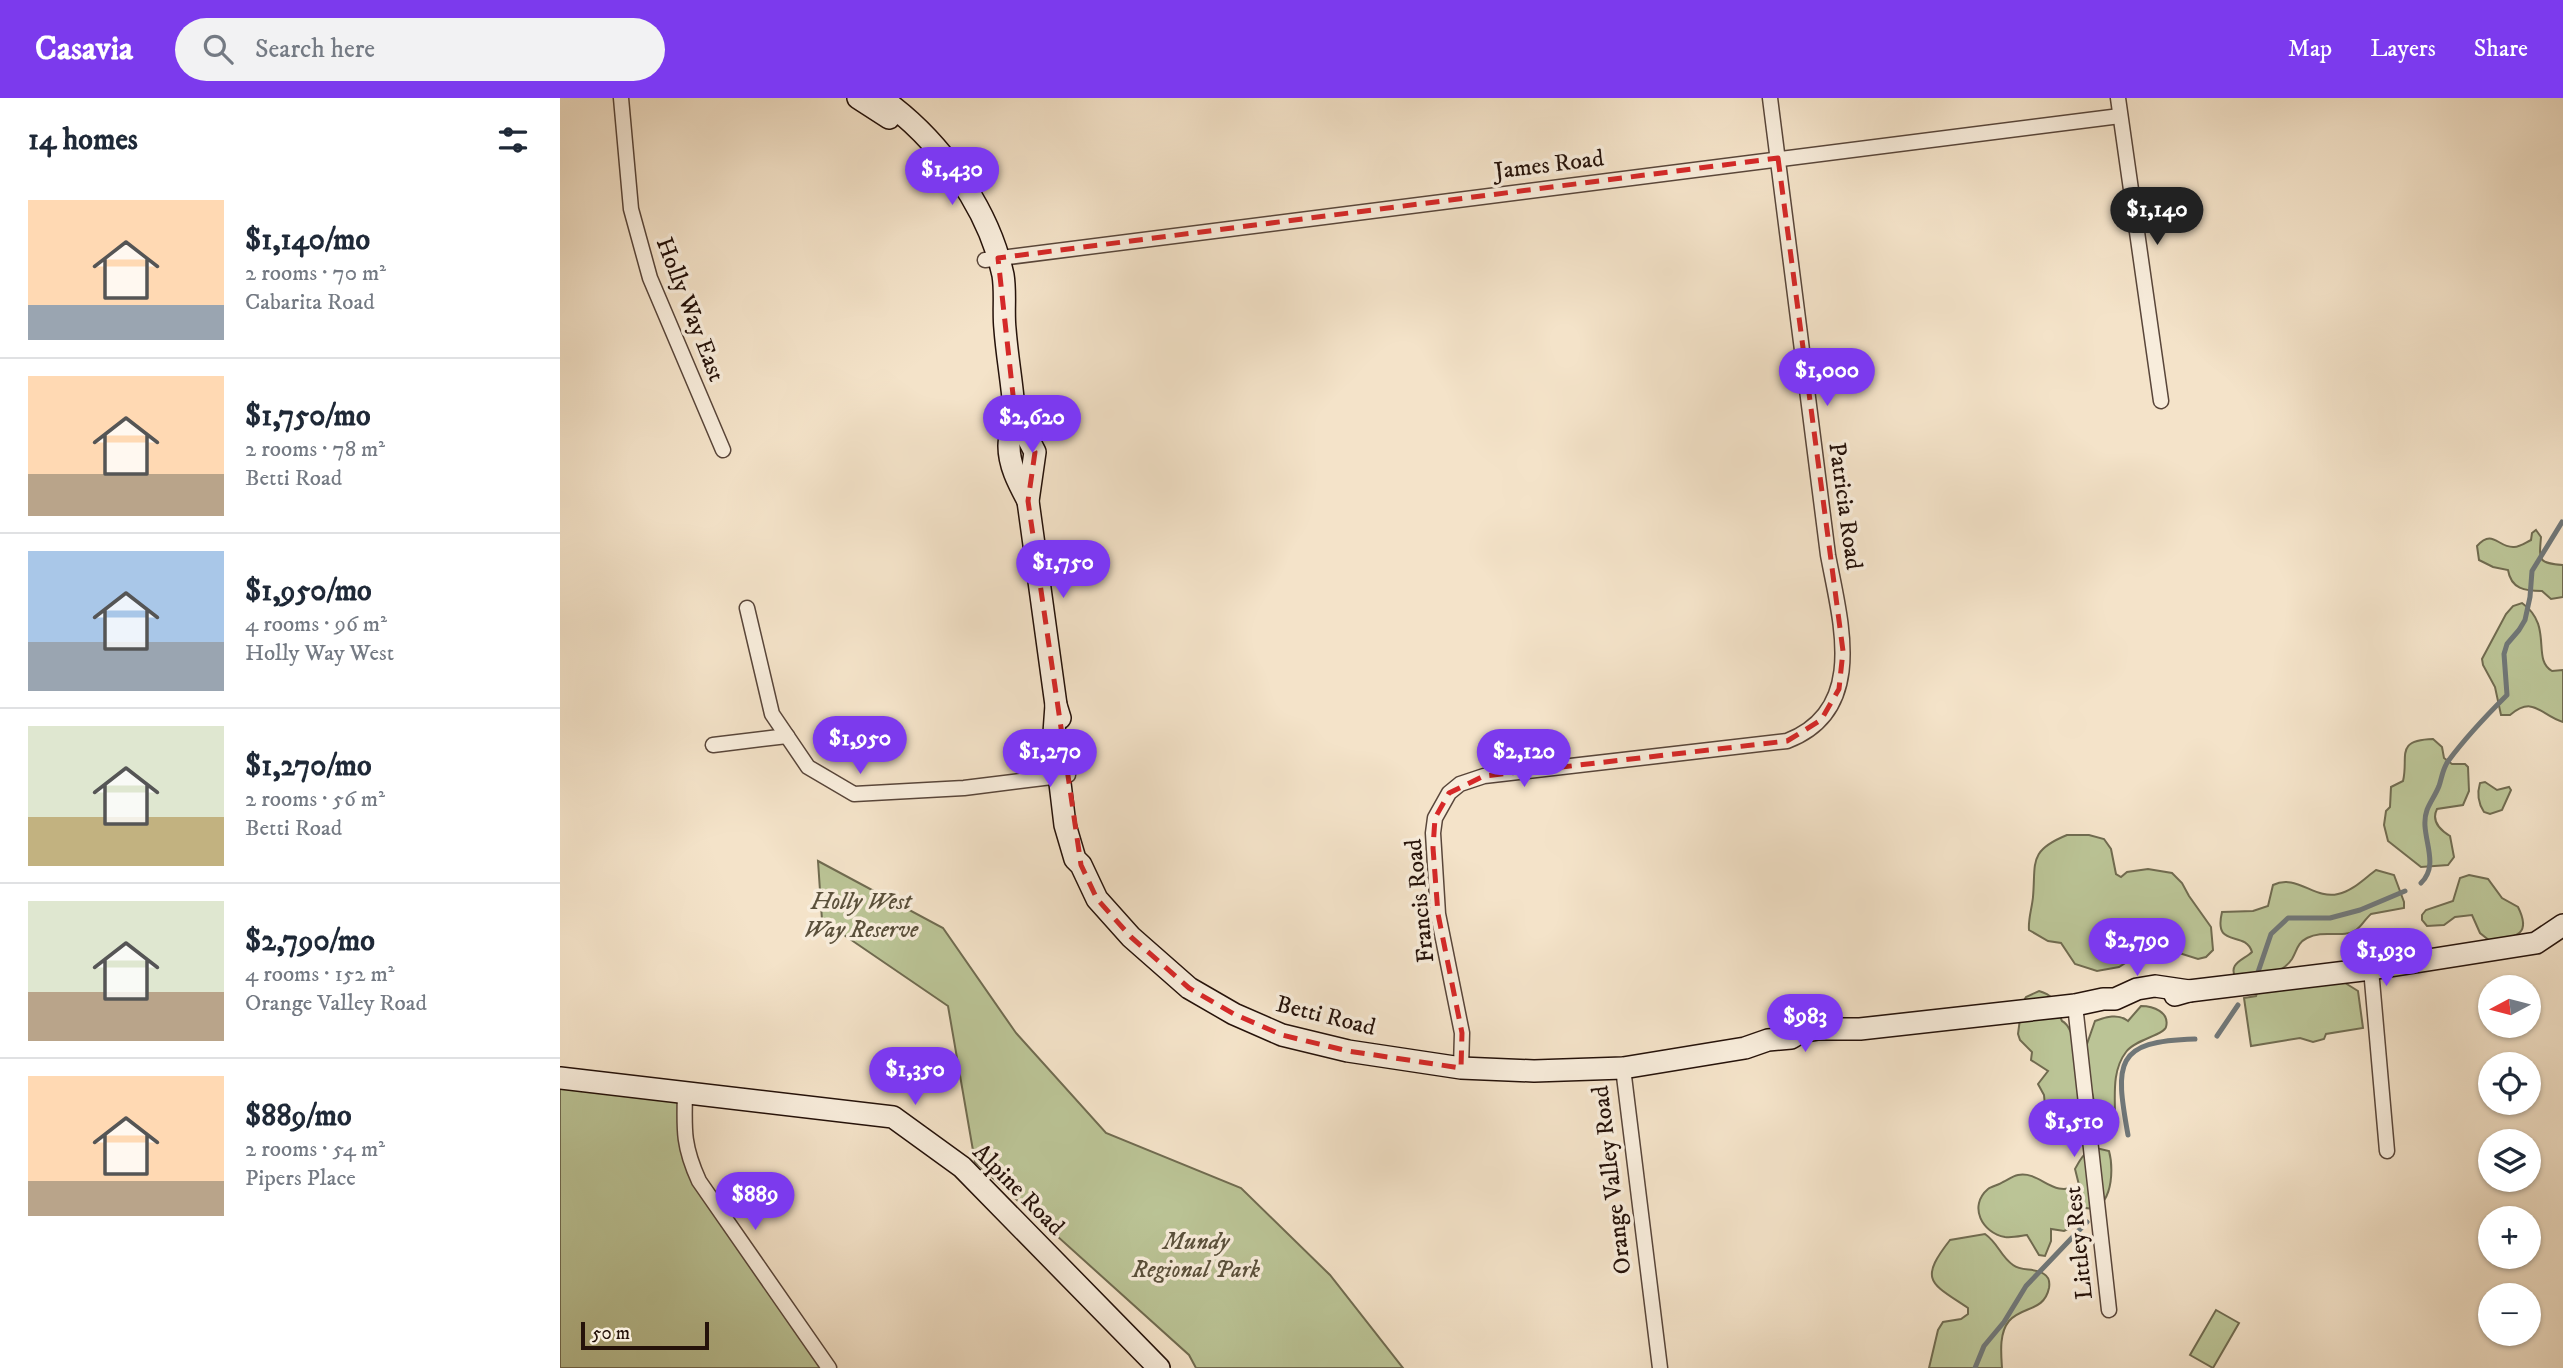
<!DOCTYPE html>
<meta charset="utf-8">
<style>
body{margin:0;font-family:"IM FELL DW Pica",serif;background:#f2f2f3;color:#1f2937;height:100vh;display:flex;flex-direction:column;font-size:26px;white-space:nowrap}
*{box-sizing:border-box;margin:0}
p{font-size:23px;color:#747a83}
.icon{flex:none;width:38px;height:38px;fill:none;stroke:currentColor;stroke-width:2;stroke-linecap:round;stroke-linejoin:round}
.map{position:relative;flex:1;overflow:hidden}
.details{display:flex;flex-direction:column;background:#fff;width:560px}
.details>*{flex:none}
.needle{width:46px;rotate:263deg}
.tools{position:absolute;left:1918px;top:877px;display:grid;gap:14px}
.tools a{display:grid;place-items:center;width:63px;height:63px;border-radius:50%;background:#fff;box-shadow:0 2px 5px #0004;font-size:35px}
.scale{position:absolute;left:21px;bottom:18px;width:128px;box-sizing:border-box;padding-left:7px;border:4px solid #25120a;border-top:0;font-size:19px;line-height:24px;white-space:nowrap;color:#25120a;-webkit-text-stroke:5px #f8eddc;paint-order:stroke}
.price{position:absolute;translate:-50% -60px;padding:0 16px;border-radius:24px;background:#7c3aed;color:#fff;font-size:23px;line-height:46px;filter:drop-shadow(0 2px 4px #0008)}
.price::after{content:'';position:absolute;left:50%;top:42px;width:21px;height:16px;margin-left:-10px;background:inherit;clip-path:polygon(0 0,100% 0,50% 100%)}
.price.on{background:#222;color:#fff}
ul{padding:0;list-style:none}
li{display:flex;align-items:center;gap:21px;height:175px;padding:0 28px}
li+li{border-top:2px solid #e0e1e3}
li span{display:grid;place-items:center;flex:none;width:196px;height:140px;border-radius:0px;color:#555}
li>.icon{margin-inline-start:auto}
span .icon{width:84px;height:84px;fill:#fffc;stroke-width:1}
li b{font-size:30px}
h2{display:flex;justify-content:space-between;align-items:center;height:84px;padding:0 28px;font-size:30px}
header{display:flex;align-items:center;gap:42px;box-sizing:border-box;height:98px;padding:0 35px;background:#7c3aed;color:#fff}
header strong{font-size:33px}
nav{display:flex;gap:38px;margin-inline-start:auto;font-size:24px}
.search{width:490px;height:63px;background:#f2f2f3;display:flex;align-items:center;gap:18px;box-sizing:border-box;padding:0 24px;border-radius:38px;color:#747a83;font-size:26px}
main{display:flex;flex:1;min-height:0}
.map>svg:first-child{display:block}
</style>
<header>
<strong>Casavia</strong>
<div class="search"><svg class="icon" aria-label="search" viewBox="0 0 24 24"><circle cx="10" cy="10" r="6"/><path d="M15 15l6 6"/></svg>Search here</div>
<nav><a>Map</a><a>Layers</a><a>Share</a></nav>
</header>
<main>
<section class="details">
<h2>14 homes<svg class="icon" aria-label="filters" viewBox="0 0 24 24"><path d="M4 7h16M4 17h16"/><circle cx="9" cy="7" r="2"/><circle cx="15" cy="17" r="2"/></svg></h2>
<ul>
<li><span style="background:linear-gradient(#ffd9b3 75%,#9aa5b1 0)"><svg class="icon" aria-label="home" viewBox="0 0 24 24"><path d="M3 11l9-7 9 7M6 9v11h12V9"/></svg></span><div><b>$1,140/mo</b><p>2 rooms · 70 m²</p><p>Cabarita Road</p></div></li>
<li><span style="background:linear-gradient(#ffd9b3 70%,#b9a48a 0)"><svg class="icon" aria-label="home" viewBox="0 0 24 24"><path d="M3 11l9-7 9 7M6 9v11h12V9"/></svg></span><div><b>$1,750/mo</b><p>2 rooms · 78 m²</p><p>Betti Road</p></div></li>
<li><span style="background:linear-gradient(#a9c7e8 65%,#9aa5b1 0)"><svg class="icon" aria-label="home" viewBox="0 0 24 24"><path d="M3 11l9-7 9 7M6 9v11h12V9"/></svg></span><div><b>$1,950/mo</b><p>4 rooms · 96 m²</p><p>Holly Way West</p></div></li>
<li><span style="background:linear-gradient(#dfe7d0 65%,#c2b280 0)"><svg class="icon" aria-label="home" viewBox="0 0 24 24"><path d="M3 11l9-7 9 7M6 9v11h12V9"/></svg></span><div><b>$1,270/mo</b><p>2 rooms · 56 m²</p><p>Betti Road</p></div></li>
<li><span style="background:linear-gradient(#dfe7d0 65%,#b9a48a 0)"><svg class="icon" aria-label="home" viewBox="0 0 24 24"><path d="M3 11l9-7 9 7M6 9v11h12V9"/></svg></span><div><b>$2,790/mo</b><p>4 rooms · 152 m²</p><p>Orange Valley Road</p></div></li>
<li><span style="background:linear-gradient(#ffd9b3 75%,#b9a48a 0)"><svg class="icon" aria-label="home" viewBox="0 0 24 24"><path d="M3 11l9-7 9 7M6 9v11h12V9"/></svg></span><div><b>$889/mo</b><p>2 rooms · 54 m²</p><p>Pipers Place</p></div></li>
</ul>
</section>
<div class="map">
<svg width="2003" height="1270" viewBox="0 0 2003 1270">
<rect width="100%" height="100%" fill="#f4e3c9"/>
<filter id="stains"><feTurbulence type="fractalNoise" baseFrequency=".00286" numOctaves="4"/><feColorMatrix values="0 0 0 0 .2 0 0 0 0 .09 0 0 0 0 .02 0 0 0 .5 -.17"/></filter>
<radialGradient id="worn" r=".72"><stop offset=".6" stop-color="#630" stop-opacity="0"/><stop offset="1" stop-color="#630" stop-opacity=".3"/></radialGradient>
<!-- green -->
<g fill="#bbc496" stroke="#706b50" stroke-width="2">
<path d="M1976,432L1981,439C1979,463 1978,465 2003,467V499L1991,501L1982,493C1965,493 1951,491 1948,472L1933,469L1919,462L1917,448C1933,430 1938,450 1954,449C1960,449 1965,445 1971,442L1972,435Z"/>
<path d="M1962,505C1994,528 1971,561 1992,573L2003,572V624C1980,617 1974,597 1950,617H1941L1935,589L1923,567L1922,561L1946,516L1953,508Z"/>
<path d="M1873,641L1882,649L1884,660L1892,666H1905L1908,669L1909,693L1903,707L1877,711C1871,723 1880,732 1890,738L1894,759L1888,767L1861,769L1828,743L1824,727L1826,713L1830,709L1831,689L1843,683C1849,659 1834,642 1873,641Z"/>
<path d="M1925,684L1937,692L1949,689L1951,692L1942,712L1930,716L1924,714C1918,705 1917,695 1920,685Z"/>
<path d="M1507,737H1529L1544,741L1551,751L1556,776L1561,779L1567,774L1588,771L1612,775L1622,785L1629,798L1651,829L1653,852L1646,859L1638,861L1616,854L1584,853L1559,869L1537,873L1515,866L1501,845L1488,843L1469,832C1468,821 1472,810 1473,799C1476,764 1468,753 1507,737Z"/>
<polygon points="258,763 383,830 456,935 546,1035 681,1090 770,1177 843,1270 636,1270 629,1257 415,1064 388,908 262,822"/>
<path d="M1816,772L1834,777L1844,804V810L1811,816C1805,821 1802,828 1796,832C1783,841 1764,831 1747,840C1737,845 1737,853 1732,861C1720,879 1696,878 1676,881C1667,865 1684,862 1692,854C1685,831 1653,852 1662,814L1693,813L1708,808L1713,787C1736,775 1755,802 1778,796C1793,793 1805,780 1816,772Z"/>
<path d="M1909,777L1928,781L1942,800L1958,809C1973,839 1953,839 1930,843L1920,835L1912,817L1895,819L1884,827L1867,828L1862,822V817L1866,812L1893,803L1900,780Z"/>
<polygon points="1782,883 1798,893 1803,930 1766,936 1764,941 1753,944 1740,940 1691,948 1684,900 1696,898 1697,895"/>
<path d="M1479,893C1497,898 1495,908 1502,923C1520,932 1519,993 1521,1013L1520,1024L1516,1027L1485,1008L1484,997L1478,986L1488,973L1471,962L1472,954L1460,942L1458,936L1462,906L1466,899Z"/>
<path d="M1581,908C1593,908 1610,914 1606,929C1604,937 1574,942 1566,954C1552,972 1555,997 1555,1018L1547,1026L1539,1022L1537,1016L1527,974V946L1535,923C1546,919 1558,915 1568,923Z"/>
<polygon points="0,980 125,995 127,1057 269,1270 0,1270"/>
<path d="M1536,1050L1549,1053C1555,1074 1551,1122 1519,1108L1515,1113L1517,1121L1514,1128L1504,1133L1491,1131V1143L1485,1158L1479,1157L1467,1137C1460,1138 1452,1140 1445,1139C1422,1135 1408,1108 1428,1091C1432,1088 1439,1087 1443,1084C1448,1082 1452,1078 1458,1077C1482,1073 1491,1101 1519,1087L1515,1071C1521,1060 1524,1054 1536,1050Z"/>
<path d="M1425,1136C1439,1146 1440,1158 1453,1167C1462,1174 1474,1169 1484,1176C1489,1179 1490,1184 1489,1190C1484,1214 1462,1208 1449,1223C1439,1235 1441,1255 1442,1270H1369L1378,1232L1383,1224L1401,1221L1408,1216V1210C1371,1185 1358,1183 1390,1142Z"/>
<polygon points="1656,1212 1679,1225 1653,1270 1630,1257"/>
</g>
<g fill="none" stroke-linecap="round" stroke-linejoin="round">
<!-- stream -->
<g stroke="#707778" stroke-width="5">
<path d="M1861,785C1882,765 1858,736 1867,712C1870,704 1876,696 1879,688C1882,679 1883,669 1889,662C1906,639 1926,618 1947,597L1944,556L1947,546L1959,532L1965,522L1970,499L1972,473L2002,424"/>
<polyline points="1697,877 1711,836 1728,820 1770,820 1800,812 1845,793"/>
<polyline points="1657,938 1678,907"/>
<path d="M1568,1037C1555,965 1554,943 1635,941"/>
<polyline points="1415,1270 1424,1248 1444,1224 1466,1188 1527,1124"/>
</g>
<defs>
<g id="street">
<polyline points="61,0 71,111 90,180 163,352"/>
<polyline points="1558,0 1601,303"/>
<polyline points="425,162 1560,18"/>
<polyline points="187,510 212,616 248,669 294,696 404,690 508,677"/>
<polyline points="153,647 227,638"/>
<polyline points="1811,871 1827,1053"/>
<polyline points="1515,907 1549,1212"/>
<path d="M901,970L902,935L878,816L873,735L875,720L889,695L900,686L924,678L1227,643C1308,612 1280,522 1268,457L1210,0"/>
<polyline points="1063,970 1100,1270"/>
<path d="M125,995C124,1032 123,1048 139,1083L269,1270"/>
</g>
<g id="secondary">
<polyline points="298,0 329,20"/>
<path d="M321,0C378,40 428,108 443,177C446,195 443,213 445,231C447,258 452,284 454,311C455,323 449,335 449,348C449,368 459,386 468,403"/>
<polyline points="455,315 475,354 468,403 496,607 500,620"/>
<polyline points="496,607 494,635 505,727 515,761 521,767 537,801 571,839 629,890 674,916 722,937 788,953 901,970 974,973 1063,970 1185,950 1208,942 1231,940 1241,934 1258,931 1300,931 1515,907 1543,901 1555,901 1577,891 1595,888 1629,893"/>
<polyline points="1615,897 1629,893 1811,871 1976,845 2003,827"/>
<polyline points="0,980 333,1019 402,1069 599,1270"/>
</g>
</defs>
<!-- street casing -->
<use href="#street" stroke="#59463a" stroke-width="17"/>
<!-- secondary casing -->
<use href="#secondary" stroke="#25120a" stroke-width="24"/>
<!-- street -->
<use href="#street" stroke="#f8eddc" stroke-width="14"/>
<!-- secondary -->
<use href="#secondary" stroke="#f8eddc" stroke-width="21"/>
</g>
<!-- marked area -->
<path fill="none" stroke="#d62828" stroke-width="5" stroke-dasharray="14 9" stroke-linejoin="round" d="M1218,60L1283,553L1279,591L1261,622L1227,643L924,678L889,695L875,720L873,750L878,816L902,935L901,970L788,953L722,937L674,916L629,890L571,839L537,801L521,767L468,403L475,354L455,315L438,160Z"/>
<g text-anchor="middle" stroke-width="7" stroke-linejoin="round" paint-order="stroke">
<!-- street labels -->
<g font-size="24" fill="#25120a" stroke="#f8eddc">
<text transform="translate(989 66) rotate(-7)" y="8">James Road</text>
<text transform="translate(131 211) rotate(69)" y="8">Holly Way East</text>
<text transform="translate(1286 408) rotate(82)" y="8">Patricia Road</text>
<text transform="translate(859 803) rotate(-96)" y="8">Francis Road</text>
<text transform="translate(766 917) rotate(14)" y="8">Betti Road</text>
<text transform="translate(1051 1082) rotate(-97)" y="8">Orange Valley Road</text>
<text transform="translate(459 1091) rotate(45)" y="8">Alpine Road</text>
<text transform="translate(1518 1145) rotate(-96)" y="8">Littley Rest</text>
</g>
<!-- park labels -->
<g font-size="24" font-style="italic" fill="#5a503b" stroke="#f8eddc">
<text x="301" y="811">Holly West<tspan x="301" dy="28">Way Reserve</tspan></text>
<text x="636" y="1151">Mundy<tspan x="636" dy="28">Regional Park</tspan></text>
</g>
</g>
<rect width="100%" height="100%" filter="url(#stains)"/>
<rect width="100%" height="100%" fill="url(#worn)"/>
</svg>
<div class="tools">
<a><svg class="needle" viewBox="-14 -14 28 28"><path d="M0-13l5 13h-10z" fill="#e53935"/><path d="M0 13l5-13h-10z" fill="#747a83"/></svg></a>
<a><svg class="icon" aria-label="locate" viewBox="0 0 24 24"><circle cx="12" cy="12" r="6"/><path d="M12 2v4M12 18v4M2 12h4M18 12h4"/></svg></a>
<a><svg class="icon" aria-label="layers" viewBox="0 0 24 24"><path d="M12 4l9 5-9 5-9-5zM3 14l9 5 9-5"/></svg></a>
<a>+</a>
<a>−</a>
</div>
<div class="scale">50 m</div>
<b class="price" style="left:392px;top:109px">$1,430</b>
<b class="price on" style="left:1597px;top:149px">$1,140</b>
<b class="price" style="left:1267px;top:310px">$1,000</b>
<b class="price" style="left:472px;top:357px">$2,620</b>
<b class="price" style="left:503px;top:502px">$1,750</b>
<b class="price" style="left:300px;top:678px">$1,950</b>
<b class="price" style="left:490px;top:691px">$1,270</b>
<b class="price" style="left:964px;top:691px">$2,120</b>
<b class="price" style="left:1577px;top:880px">$2,790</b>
<b class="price" style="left:1826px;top:890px">$1,930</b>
<b class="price" style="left:1245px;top:956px">$983</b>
<b class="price" style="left:355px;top:1009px">$1,350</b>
<b class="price" style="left:1514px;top:1061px">$1,510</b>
<b class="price" style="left:195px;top:1134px">$889</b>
</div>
</main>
